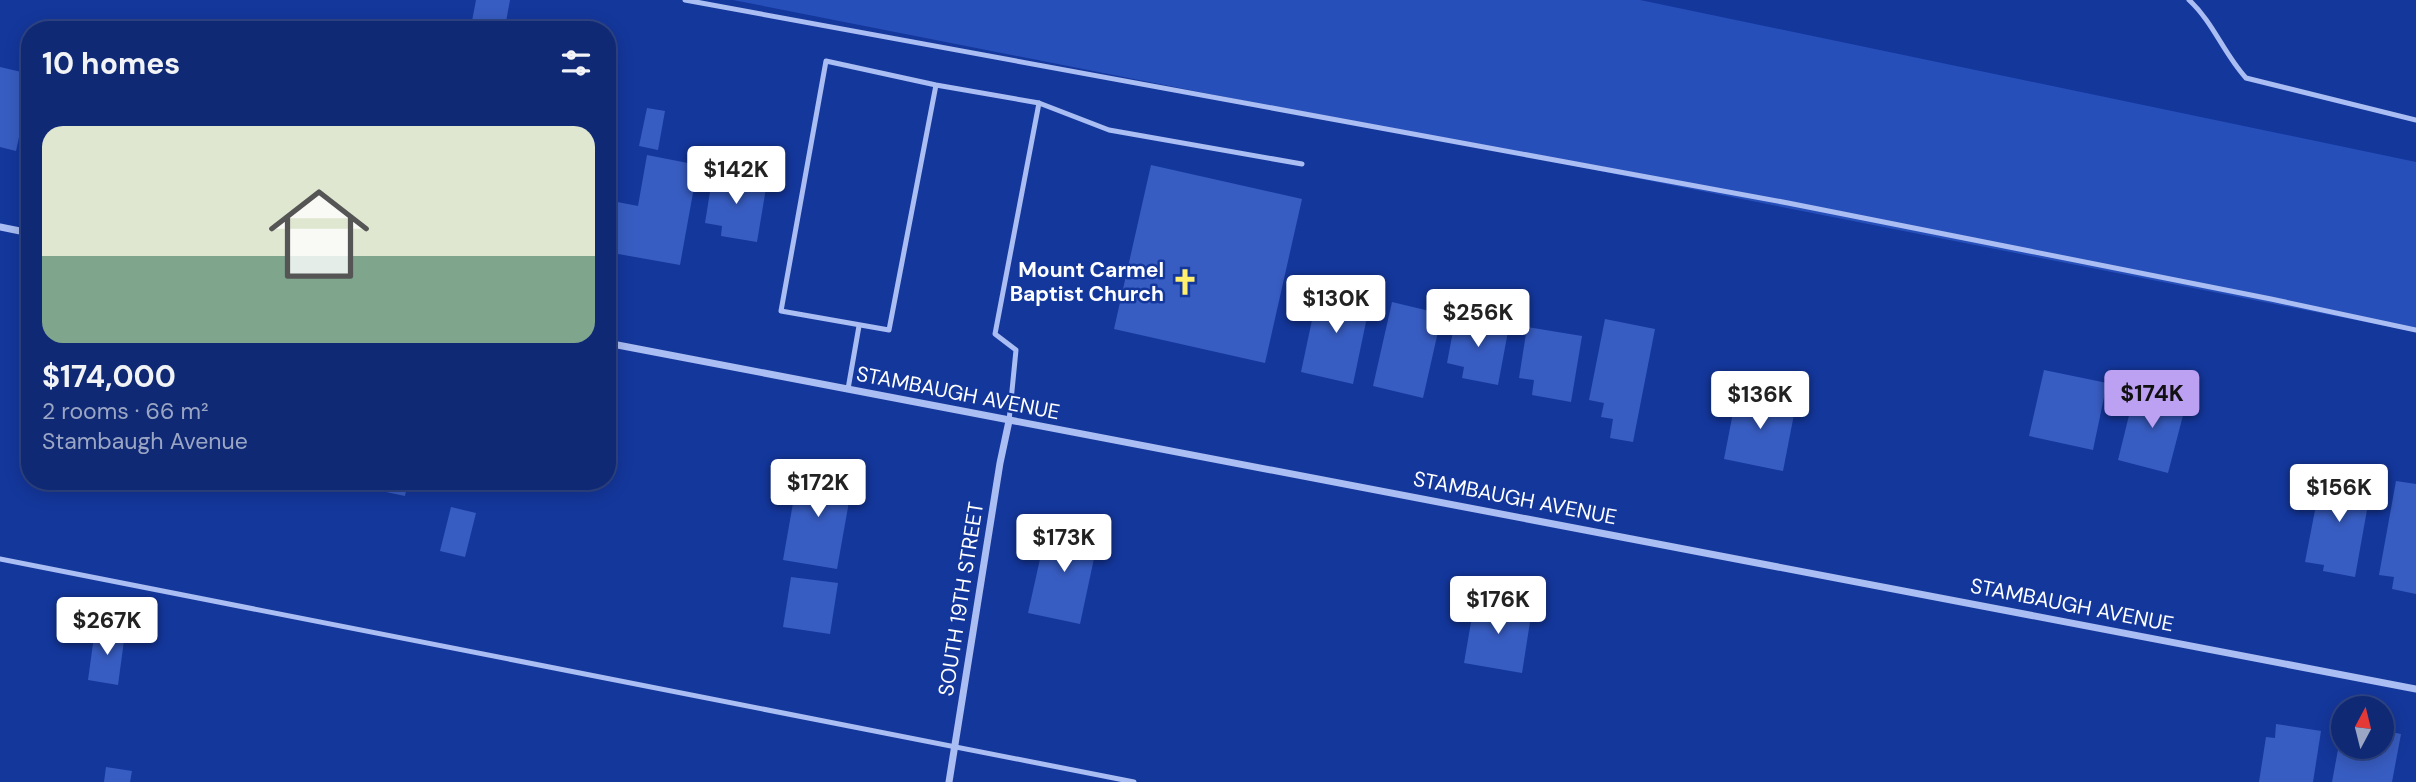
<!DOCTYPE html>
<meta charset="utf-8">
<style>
body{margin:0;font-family:"DM Sans",sans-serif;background:#1d357d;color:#f1f3f6;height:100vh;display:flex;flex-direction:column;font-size:26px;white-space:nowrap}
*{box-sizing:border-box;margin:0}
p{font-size:23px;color:#9ba6c5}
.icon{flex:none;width:38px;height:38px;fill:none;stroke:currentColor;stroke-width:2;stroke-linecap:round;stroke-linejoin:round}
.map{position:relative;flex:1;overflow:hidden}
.side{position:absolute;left:21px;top:21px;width:595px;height:469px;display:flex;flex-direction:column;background:#0f2975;border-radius:28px;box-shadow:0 4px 18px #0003,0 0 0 2px #2f4587}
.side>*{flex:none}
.needle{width:46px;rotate:7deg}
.controls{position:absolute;left:2331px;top:696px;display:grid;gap:14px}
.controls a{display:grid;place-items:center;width:63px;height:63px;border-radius:50%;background:#0f2975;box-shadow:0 4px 18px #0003,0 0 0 2px #2f4587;font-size:35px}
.price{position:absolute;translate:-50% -60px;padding:0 16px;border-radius:7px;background:#fff;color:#222;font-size:23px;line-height:46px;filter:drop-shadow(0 2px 4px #0008)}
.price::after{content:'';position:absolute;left:50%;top:42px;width:21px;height:16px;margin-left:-10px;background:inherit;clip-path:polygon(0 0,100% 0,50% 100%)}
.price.current{background:#bca0f2;color:#111}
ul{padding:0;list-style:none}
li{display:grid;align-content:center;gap:14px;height:371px;padding:0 21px}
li+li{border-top:2px solid #2f4587}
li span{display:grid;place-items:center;height:217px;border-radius:21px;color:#555}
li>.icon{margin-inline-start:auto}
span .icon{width:126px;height:126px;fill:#fffc;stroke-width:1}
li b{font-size:30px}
h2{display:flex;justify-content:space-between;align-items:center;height:84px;padding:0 21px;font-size:30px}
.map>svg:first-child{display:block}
</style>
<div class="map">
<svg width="2416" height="782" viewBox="0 0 2416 782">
<rect width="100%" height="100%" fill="#14379c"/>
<!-- green -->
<polygon fill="#274fba" points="733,0 1640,0 2416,162 2416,332"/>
<!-- building -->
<g fill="#385dc2">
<polygon points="476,0 510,0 505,27 472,21"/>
<polygon points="0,67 30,74 30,86 16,151 0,147"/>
<polygon points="647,108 665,111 658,150 639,146"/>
<polygon points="647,155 698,165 680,265 607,252 607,200 638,206"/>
<polygon points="1151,165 1302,199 1265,363 1114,329"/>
<polygon points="713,173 767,182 757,242 721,236 722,226 705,223"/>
<polygon points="1319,287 1371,298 1353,384 1301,372"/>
<polygon points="1392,302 1442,314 1423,398 1373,386"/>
<polygon points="1456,315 1509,326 1498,385 1462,378 1464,367 1447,363"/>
<polygon points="1605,319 1655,329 1633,442 1610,438 1613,419 1601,417 1604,403 1589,400"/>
<polygon points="1527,327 1582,336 1571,402 1532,395 1534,380 1519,378"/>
<polygon points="2044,370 2107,383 2093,450 2029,436"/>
<polygon points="2136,387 2187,400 2168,473 2118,460"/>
<polygon points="1737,392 1796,404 1783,471 1724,459"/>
<polygon points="799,469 853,479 837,569 783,560"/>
<polygon points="2322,474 2372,482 2355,577 2323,571 2324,565 2305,562"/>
<polygon points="354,481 408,481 405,496 353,485"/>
<polygon points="2396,481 2416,484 2416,594 2392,589 2394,577 2379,575"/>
<polygon points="451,507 476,513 465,557 440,551"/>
<polygon points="1048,523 1099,535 1080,624 1028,613"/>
<polygon points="791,577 838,583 830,634 783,627"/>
<polygon points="1475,599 1532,609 1522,673 1464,663"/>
<polygon points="95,629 125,633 118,685 88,680"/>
<polygon points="2276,724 2321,731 2313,782 2259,782 2266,737 2275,738"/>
<polygon points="2342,728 2343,747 2382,747 2382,730 2401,734 2392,782 2332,782"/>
<polygon points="106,767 132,771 130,782 104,782"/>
</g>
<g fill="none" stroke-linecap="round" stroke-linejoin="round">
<!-- lane -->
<g stroke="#aabef3" stroke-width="5">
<polyline points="685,0 1788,203 2271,299 2416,330"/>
<path d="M2189,0C2213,22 2224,54 2246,78L2416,120"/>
<polyline points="936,85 889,330 781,311 826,61 936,85 1039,103 1109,130 1302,164"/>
<polyline points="848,389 859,326"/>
<polyline points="1009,421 1016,350 995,334 1039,103"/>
<polyline points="0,559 1134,782"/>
</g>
<!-- street -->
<g stroke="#aabef3" stroke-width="7">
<polyline points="0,227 30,233"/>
<polyline points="607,343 2416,689"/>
<polyline points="949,782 1000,463 1009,421"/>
</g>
</g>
<!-- icons -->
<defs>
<symbol id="church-bare" viewBox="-9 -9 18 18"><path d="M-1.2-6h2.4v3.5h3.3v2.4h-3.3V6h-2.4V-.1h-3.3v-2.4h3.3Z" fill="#ffef6c" stroke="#14379c" stroke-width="2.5" paint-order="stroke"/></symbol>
</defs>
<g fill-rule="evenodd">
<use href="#church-bare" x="1166" y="263" width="38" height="38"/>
</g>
<g text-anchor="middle" stroke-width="5" stroke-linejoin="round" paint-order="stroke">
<!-- poi labels -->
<g font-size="21" font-weight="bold" fill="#fff" stroke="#14379c" text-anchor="end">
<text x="1164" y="277">Mount Carmel<tspan x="1164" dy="24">Baptist Church</tspan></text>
</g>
<!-- street labels -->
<g font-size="21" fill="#fff" stroke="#14379c">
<text transform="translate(958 393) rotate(11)" y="7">STAMBAUGH AVENUE</text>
<text transform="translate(1515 498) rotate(11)" y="7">STAMBAUGH AVENUE</text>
<text transform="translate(961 599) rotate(-81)" y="7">SOUTH 19TH STREET</text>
<text transform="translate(2072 605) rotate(11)" y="7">STAMBAUGH AVENUE</text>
</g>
</g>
</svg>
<div class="controls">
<a><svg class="needle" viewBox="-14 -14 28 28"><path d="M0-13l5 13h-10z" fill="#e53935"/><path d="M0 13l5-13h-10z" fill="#9ba6c5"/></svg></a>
</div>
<b class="price" style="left:736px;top:206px">$142K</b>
<b class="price" style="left:1336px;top:335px">$130K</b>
<b class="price" style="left:1478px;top:349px">$256K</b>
<b class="price current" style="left:2152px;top:430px">$174K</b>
<b class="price" style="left:1760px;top:431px">$136K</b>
<b class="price" style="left:818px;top:519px">$172K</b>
<b class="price" style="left:2339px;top:524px">$156K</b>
<b class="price" style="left:1064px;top:574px">$173K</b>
<b class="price" style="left:1498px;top:636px">$176K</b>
<b class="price" style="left:107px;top:657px">$267K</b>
<section class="side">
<h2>10 homes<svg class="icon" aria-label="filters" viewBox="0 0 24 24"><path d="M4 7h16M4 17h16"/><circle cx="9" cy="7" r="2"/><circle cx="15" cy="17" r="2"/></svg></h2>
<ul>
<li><span style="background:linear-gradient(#dfe7d0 60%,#7fa58c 0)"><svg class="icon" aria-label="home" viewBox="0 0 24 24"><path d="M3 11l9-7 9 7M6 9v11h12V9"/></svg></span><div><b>$174,000</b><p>2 rooms · 66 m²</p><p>Stambaugh Avenue</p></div></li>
</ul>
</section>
</div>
